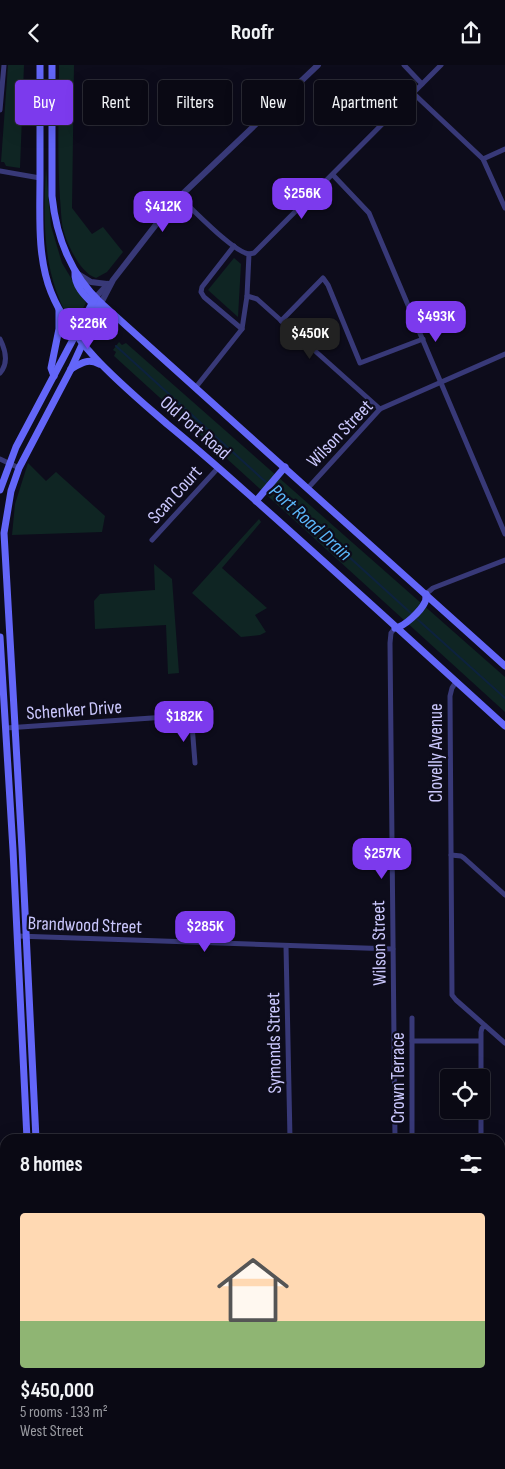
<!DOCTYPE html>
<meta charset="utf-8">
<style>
body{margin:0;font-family:"Sofia Sans Condensed",sans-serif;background:#181722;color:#f1f3f6;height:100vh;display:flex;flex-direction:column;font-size:19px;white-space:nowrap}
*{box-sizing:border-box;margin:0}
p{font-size:16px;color:#999aa0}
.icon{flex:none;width:28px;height:28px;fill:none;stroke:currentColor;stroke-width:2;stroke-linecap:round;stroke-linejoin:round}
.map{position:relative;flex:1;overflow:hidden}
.side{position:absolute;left:0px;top:1069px;width:505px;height:336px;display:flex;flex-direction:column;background:#0a0914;border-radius:15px 15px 0 0;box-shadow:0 5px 20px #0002,0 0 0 1px #2a2a34}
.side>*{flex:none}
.guide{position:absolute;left:15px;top:15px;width:475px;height:45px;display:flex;gap:10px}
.fabs{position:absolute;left:440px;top:1004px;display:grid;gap:10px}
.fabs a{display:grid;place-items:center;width:50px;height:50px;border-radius:5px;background:#0a0914;box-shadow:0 5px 20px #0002,0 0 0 1px #2a2a34;font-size:25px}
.price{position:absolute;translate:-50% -42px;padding:0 11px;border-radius:10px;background:#7c3aed;color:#fff;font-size:16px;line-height:32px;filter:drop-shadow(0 1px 2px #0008)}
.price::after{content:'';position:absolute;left:50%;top:30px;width:15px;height:11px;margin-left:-8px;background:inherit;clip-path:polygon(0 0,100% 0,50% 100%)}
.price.current{background:#222;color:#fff}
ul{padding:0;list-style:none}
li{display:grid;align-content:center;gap:10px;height:265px;padding:0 20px}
li span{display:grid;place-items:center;height:155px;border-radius:5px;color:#555}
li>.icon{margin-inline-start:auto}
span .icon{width:90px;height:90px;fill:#fffc;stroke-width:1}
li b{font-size:21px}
h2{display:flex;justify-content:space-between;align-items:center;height:60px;padding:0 20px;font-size:21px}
.tag{padding:0 18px;border-radius:5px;background:#0a0914;box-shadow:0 5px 20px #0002,0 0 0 1px #2a2a34;font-size:18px;line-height:45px}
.tag.current{background:#7c3aed;color:#fff}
header{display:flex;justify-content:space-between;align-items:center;height:65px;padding:0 20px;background:#0a0914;font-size:22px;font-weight:700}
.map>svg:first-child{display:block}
</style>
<header><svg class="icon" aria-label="back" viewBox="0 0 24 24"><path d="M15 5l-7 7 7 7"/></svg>Roofr<svg class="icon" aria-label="share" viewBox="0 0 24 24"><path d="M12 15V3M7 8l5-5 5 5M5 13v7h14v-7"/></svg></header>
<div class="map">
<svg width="505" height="1404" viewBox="0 0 505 1404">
<rect width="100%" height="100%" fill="#0d0c1b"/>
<!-- green -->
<g fill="#0f2523">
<polygon points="8,0 24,0 20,103 6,101 4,97 1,97"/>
<path d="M59,0H74L72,143L92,169L103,162L123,187L107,207L96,213C80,208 67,179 63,164C61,155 61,143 60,134C57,89 59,44 59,0Z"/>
<path d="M46,103L51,161L62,198L86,238L73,260C42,213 43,157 46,103Z"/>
<polygon points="234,193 241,199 238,252 208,225"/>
<polygon points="119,277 122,280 126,278 505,612 505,647 114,291 116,287 113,285"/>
<polygon points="28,398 46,416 56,407 105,451 102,467 12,470 15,439"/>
<polygon points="259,454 261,457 222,503 267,543 255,550 266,567 260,570 241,572 192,528"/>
<polygon points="154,499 172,514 179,608 168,609 166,560 95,564 94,536 100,529 155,525"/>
<polygon points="0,1147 5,1147 5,1400 36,1400 36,1404 0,1404"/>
<polygon points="250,1400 347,1400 342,1404 256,1404"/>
<polygon points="364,1400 406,1400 406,1404 360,1404"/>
</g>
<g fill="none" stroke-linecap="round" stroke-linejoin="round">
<!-- stream -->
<g stroke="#0d223e" stroke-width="2">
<polyline points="116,281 268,419"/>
<polyline points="272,422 413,550"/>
<polyline points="416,553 505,633"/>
</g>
<!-- minor -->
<g stroke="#383978" stroke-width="5">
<polyline points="404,0 422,19"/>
<polyline points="413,28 483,94 505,143"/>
<polyline points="0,45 4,0"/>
<polyline points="483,94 505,84"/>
<polyline points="0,106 40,113"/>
<polyline points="333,110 369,148 505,469"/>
<path d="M179,132C194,145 233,187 249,189"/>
<polyline points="234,181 202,222 201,227 204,232 242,264"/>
<polyline points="247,231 257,234 380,344"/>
<polyline points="281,256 323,213 328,220 360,298 423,274"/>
<path d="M0,274C6,286 9,298 0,308"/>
<polyline points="196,322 242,264 247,231 249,189 254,188 441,0"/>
<polyline points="0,394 19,403"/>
<polyline points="308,423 380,344 505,289"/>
<polyline points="152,475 218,403"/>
<polyline points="426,529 433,523 505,495"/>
<polyline points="456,617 452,623 450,631 452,930 456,935 505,978"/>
<polyline points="6,663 181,651 189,653 192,660 195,698"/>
<polyline points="451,790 461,791 464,793 505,830"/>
<polyline points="17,871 393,884"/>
<polyline points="286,881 290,1074"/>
<polyline points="412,953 412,1074"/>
<polyline points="412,976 480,976"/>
<polyline points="481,1012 481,967 482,963 485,961"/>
<polyline points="481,1045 481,1074"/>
<polyline points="395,1074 390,578 391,568 395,563"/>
<polyline points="0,1122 5,1122"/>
<polyline points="500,1269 505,1269"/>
<polyline points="158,1400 160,1404"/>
<polyline points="244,1400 245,1404"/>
<polyline points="413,1400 413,1404"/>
<polyline points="482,1400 482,1404"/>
<polyline points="351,1404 355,1400"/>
</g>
<!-- tertiary -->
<g stroke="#383978" stroke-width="6">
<polyline points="78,209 91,217 107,219"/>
<polyline points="95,233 108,219"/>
<polyline points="101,238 113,215 172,139 318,0"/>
<polyline points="0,1090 5,1090"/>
</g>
<!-- secondary -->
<g stroke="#6366f9" stroke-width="7">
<path d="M40,0C40,37 40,75 40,112C40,150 37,192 51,227C72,280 126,323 167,359C194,381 220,404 246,427C333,504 419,583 505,661"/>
<path d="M52,0V131C56,171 71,210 101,238L505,601"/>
<path d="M75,207C74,221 85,231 95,241"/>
<path d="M71,304C81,298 88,293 99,299"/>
<polyline points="54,311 51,303 59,264 59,245"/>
<polyline points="0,425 16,382 95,233"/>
<polyline points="256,436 285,402"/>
<path d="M395,563C404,562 421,546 425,537C426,536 426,530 426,529"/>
<polyline points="0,572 13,785 27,1074"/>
<polyline points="36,1074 22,784 4,468 11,426 19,403 71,304 101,238"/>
<polyline points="42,1400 42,1404"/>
<polyline points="53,1400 53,1404"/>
</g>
</g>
<g text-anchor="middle" stroke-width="4.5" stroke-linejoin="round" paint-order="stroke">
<!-- street labels -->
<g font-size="19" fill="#cbc8fd" stroke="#0d0c1b">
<text transform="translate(196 362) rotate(41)" y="7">Old Port Road</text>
<text transform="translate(339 368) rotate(-46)" y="7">Wilson Street</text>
<text transform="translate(174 429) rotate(-48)" y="7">Scan Court</text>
<text transform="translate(74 644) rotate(-4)" y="7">Schenker Drive</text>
<text transform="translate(435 688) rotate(-90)" y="7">Clovelly Avenue</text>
<text transform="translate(85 859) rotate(2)" y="7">Brandwood Street</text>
<text transform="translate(378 878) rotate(-91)" y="7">Wilson Street</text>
<text transform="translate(273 978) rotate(-91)" y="7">Symonds Street</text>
<text transform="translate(397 1013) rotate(-90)" y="7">Crown Terrace</text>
</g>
<!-- water labels -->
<g font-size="20" font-style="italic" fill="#5ab7f9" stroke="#0d0c1b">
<text transform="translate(311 457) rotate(42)" y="7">Port Road Drain</text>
</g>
</g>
</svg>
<div class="fabs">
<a><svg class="icon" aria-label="locate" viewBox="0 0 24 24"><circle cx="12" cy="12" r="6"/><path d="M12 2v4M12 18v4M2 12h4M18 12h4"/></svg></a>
</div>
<b class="price" style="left:302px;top:155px">$256K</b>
<b class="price" style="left:163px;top:168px">$412K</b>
<b class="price" style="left:436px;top:278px">$493K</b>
<b class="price" style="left:88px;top:285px">$226K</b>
<b class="price current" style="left:310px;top:295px">$450K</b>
<b class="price" style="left:184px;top:678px">$182K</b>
<b class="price" style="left:382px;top:815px">$257K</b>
<b class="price" style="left:205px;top:888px">$285K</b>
<div class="guide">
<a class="tag current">Buy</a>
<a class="tag">Rent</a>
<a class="tag">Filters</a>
<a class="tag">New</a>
<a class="tag">Apartment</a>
</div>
<section class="side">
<h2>8 homes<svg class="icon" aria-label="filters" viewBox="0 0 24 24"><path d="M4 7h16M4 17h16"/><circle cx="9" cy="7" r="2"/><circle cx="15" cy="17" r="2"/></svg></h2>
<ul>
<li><span style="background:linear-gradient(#ffd9b3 70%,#8fb573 0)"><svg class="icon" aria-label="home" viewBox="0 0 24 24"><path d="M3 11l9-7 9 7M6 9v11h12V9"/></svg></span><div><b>$450,000</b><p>5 rooms · 133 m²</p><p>West Street</p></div></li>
</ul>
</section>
</div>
